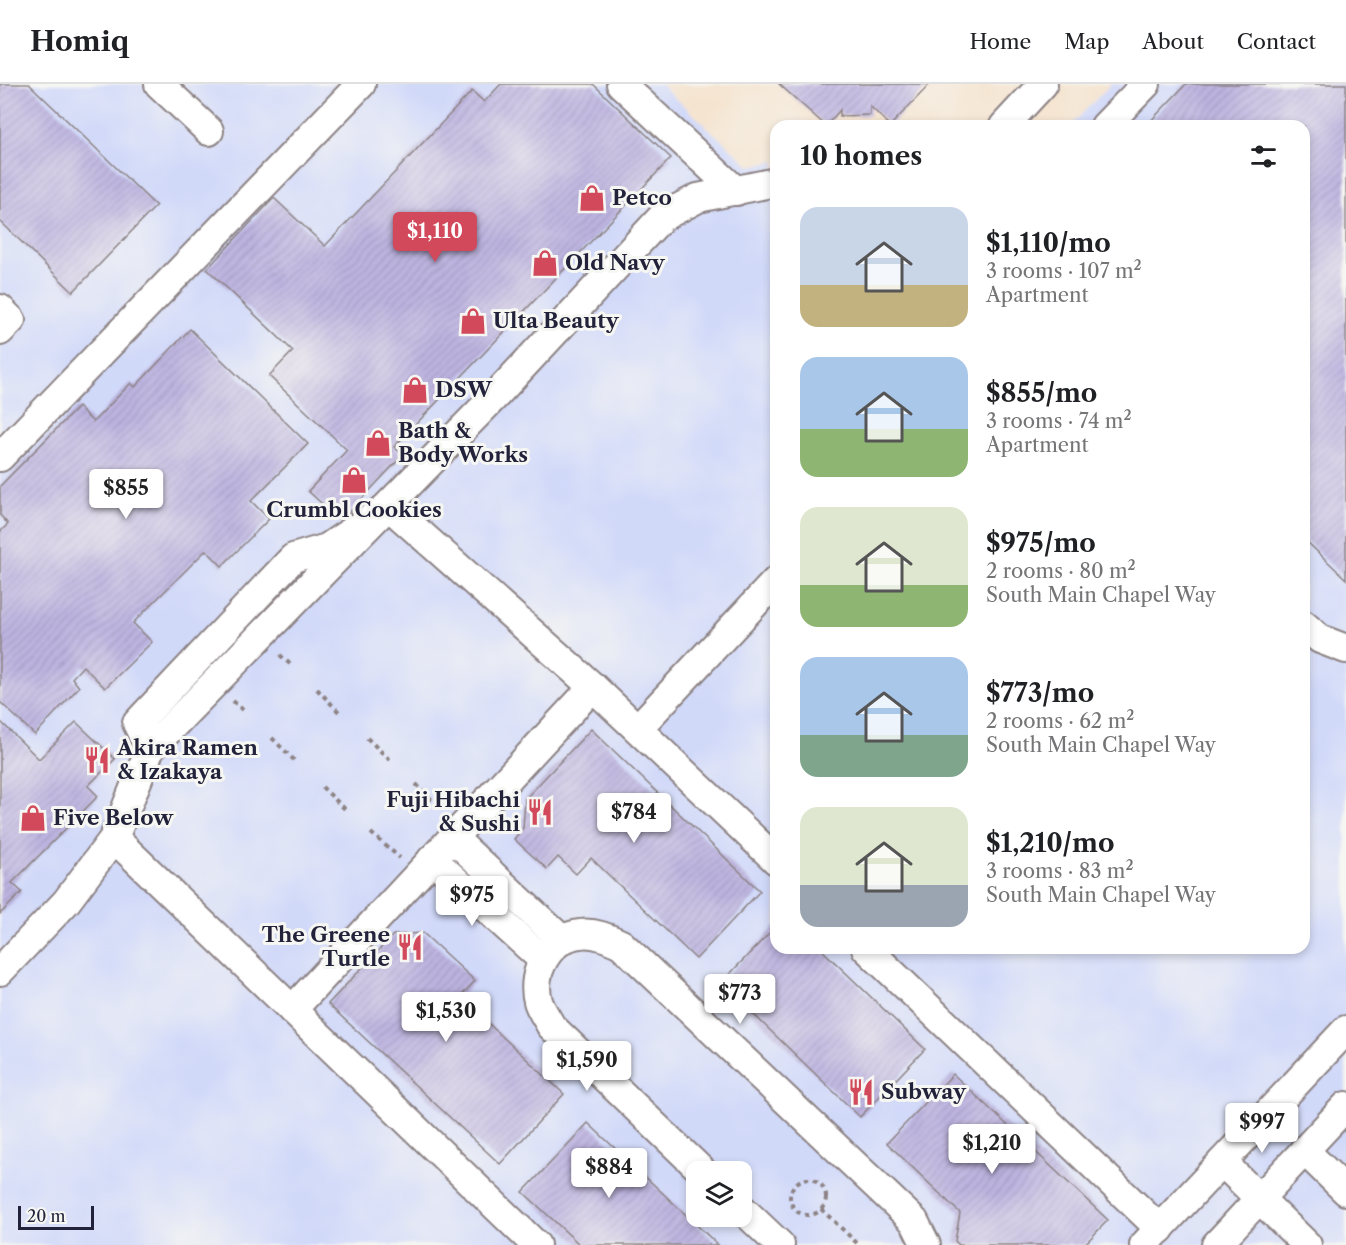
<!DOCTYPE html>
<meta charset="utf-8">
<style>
body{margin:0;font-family:"Libre Caslon Text",serif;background:#f6f6f6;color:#202124;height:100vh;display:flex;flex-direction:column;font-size:22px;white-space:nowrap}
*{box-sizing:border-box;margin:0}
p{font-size:20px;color:#757577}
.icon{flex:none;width:33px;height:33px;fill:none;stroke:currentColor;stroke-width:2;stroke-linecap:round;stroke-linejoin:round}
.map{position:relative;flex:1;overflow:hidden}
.side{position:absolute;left:770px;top:36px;width:540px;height:834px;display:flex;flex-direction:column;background:#fff;border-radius:18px;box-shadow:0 3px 9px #0003}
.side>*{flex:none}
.tools{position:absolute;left:686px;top:1077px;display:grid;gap:12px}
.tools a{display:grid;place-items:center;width:66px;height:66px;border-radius:12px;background:#fff;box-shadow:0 3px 9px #0003;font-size:30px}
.scale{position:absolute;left:18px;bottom:15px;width:76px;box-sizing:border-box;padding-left:6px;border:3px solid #22223b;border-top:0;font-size:16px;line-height:21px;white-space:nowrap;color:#22223b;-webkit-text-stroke:4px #f6f6f2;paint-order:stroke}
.price{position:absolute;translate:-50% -51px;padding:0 14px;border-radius:6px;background:#fff;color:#222;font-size:20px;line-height:39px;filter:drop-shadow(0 2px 3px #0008)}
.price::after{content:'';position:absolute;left:50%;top:36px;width:18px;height:14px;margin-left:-9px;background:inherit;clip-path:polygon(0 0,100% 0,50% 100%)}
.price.on{background:#d1495b;color:#fff}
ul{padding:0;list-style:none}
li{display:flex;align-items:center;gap:18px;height:150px;padding:0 30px}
li span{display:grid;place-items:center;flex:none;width:168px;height:120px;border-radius:18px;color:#555}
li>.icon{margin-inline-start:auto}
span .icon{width:72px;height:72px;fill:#fffc;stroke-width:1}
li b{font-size:26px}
h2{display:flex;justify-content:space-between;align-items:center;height:72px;padding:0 30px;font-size:26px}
header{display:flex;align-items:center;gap:36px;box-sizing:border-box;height:84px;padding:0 30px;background:#fff;border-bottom:2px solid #e0e0e0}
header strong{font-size:28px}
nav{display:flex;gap:33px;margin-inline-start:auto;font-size:21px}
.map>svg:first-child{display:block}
</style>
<header>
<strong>Homiq</strong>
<nav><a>Home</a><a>Map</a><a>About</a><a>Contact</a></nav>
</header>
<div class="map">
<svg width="1346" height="1161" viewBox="0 0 1346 1161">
<defs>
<pattern id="building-hatch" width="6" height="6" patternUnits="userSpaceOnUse" patternTransform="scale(1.5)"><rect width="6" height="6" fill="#bdb4e0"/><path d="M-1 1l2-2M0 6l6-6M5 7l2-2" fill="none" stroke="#a29ac1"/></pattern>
</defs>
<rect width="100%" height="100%" fill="#f6f6f2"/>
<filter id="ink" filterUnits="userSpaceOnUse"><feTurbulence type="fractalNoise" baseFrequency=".0167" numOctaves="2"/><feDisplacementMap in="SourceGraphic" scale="12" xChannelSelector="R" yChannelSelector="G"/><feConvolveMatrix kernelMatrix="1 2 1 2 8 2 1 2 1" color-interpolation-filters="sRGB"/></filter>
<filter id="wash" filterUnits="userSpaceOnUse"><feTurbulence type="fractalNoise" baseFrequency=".008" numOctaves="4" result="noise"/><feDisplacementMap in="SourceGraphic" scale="24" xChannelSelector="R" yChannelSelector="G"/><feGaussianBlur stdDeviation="1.35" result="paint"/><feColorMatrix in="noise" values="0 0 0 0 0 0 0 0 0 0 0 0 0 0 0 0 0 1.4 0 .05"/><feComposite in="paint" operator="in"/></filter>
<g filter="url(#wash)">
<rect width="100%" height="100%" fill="#f5e3ce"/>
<!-- built -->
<path fill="#d1d9f9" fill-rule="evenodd" d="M0,0H660L750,82L775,77L776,864H1304V42H1070L1111,0H1346V1161H0ZM696,1088H741V1132H696Z"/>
<g id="blocks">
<!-- building -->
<g fill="url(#building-hatch)">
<polygon points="0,0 29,0 156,122 73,208 0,137"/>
<polygon points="501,0 593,0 671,74 394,363 403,371 341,437 308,407 347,366 269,292 293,267 207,185 274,114 325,162 472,7 484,18"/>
<polygon points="779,0 930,0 890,42 870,22 870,31 840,32 840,26 826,42"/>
<polygon points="1186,0 1346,0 1346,495 1304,455 1304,42 1146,42"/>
<polygon points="190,245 308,360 251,417 269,435 222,482 206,466 133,539 152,558 105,604 83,582 72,594 79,603 35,651 0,618 0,448 8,440 0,431 0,402 78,323 93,338 131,299 135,303"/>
<polygon points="0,637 39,675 76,638 115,675 88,702 98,712 12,799 22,808 0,830"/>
<polygon points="591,645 760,807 696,875 591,774 576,790 558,773 547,785 514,755 523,744 525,715"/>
<polygon points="776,842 776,864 820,864 925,965 860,1033 721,899"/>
<polygon points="423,849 475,897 460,913 564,1010 500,1080 328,920 393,851"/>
<polygon points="953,990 1108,1136 1084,1161 959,1161 955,1157 960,1129 887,1059"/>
<polygon points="588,1039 718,1161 580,1161 523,1108"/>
</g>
</g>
</g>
<g filter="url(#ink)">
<use href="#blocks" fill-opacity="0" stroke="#8c8284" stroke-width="1.5"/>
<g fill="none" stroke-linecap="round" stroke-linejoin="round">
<defs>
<g id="minor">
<polyline points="159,0 209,47"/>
<polyline points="621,0 736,107"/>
<polyline points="1004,42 1043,0"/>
<polyline points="1105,42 1146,0"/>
<polyline points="0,225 11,236 0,247"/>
<polyline points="0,373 361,0"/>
<polyline points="1304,541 1320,555 1346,565"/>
<polyline points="638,644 776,497"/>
<polyline points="150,665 137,639 293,474 327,464 389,422 593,603 776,776"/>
<polyline points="114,754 536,1161"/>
<polyline points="453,754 562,856"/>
<polyline points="432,775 542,875"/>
<polyline points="866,864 1160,1145"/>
<polyline points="0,887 66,818 114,754 150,665 497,310 662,133 698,114 776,98"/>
<polyline points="292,926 593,603"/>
<polyline points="1304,1066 1346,1107"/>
<polyline points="1222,1078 1307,1161"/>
<path d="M703,1088L551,942C547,934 540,925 538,917C530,888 550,853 580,850C595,848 608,854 621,860L914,1137L926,1161"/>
<polyline points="741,1124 780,1161"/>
<polyline points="1144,1161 1346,946"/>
<polyline points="1216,1161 1346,1022"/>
</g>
</defs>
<!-- minor casing -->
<use href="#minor" stroke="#8c8284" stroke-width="32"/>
<!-- path -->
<g stroke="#8c8284" stroke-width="4" stroke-dasharray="4.5 4.5" stroke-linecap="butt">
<polyline points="280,571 292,582"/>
<polyline points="317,605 340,629"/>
<polyline points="233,617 243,626"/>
<polyline points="272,654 294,676"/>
<polyline points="367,654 392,678"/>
<polyline points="416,700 431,715 451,718"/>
<polyline points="322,703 346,726"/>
<polyline points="371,749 400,774"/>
<circle cx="808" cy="1113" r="18"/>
<polyline points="821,1125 859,1161"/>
</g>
<!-- minor -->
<use href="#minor" stroke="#fff" stroke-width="28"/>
</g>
</g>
<!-- icons -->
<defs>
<symbol id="shop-bare" viewBox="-9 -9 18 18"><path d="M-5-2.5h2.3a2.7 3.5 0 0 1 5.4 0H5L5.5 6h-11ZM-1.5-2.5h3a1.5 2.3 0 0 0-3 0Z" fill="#d1495b" stroke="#f6f6f2" stroke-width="2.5" paint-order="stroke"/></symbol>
<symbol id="restaurant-bare" viewBox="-9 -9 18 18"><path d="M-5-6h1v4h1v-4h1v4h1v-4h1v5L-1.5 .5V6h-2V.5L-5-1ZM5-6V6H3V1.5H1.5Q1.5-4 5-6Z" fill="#d1495b" stroke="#f6f6f2" stroke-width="2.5" paint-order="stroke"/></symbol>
</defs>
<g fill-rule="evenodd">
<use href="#shop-bare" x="573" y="95" width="38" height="38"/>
<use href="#shop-bare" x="526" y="160" width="38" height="38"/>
<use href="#shop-bare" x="454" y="218" width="38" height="38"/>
<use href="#shop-bare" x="396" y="287" width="38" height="38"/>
<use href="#shop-bare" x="359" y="340" width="38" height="38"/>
<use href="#shop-bare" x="335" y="377" width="38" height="38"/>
<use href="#restaurant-bare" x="78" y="657" width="38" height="38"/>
<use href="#restaurant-bare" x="521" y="709" width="38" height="38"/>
<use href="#shop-bare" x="14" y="715" width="38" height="38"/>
<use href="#restaurant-bare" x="391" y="844" width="38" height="38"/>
<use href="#restaurant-bare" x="842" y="989" width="38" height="38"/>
</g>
<g text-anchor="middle" stroke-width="6" stroke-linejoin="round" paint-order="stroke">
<!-- poi labels -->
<g font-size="21" font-weight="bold" fill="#22223b" stroke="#f6f6f2" text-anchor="start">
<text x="612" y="121">Petco</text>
<text x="565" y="186">Old Navy</text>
<text x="493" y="244">Ulta Beauty</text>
<text x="435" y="313">DSW</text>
<text x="398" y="354">Bath &amp;<tspan x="398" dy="24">Body Works</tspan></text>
<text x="354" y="433" text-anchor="middle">Crumbl Cookies</text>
<text x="117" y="671">Akira Ramen<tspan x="117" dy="24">&amp; Izakaya</tspan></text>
<text x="520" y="723" text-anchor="end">Fuji Hibachi<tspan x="520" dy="24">&amp; Sushi</tspan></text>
<text x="53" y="741">Five Below</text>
<text x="390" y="858" text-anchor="end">The Greene<tspan x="390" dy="24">Turtle</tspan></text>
<text x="881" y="1015">Subway</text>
</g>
</g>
</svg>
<div class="tools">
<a><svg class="icon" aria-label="layers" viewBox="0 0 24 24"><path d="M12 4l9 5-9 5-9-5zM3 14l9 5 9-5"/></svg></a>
</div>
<div class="scale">20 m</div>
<b class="price on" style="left:435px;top:179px">$1,110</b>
<b class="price" style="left:126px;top:436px">$855</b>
<b class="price" style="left:634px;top:760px">$784</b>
<b class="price" style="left:472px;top:843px">$975</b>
<b class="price" style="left:740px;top:941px">$773</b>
<b class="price" style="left:446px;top:959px">$1,530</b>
<b class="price" style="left:587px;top:1008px">$1,590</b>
<b class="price" style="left:1262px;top:1070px">$997</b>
<b class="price" style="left:992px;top:1091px">$1,210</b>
<b class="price" style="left:609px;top:1115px">$884</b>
<section class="side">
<h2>10 homes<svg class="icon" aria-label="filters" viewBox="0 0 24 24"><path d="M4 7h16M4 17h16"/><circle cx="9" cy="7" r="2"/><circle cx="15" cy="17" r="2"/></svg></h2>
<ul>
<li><span style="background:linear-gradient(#c9d6e8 65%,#c2b280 0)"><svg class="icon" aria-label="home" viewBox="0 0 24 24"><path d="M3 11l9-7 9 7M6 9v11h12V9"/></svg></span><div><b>$1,110/mo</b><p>3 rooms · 107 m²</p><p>Apartment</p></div></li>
<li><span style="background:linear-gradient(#a9c7e8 60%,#8fb573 0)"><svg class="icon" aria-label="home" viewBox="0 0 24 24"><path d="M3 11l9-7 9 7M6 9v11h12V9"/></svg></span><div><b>$855/mo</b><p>3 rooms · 74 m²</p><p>Apartment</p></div></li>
<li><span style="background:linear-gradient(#dfe7d0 65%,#8fb573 0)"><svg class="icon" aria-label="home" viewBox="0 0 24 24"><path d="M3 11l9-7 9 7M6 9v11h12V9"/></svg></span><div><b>$975/mo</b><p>2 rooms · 80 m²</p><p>South Main Chapel Way</p></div></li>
<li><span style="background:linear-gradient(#a9c7e8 65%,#7fa58c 0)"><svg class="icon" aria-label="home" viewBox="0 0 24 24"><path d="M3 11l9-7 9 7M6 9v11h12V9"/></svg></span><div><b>$773/mo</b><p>2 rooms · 62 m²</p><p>South Main Chapel Way</p></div></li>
<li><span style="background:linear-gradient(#dfe7d0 65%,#9aa5b1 0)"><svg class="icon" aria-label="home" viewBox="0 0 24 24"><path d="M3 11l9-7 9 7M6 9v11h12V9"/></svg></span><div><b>$1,210/mo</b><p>3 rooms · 83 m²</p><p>South Main Chapel Way</p></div></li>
</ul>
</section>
</div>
